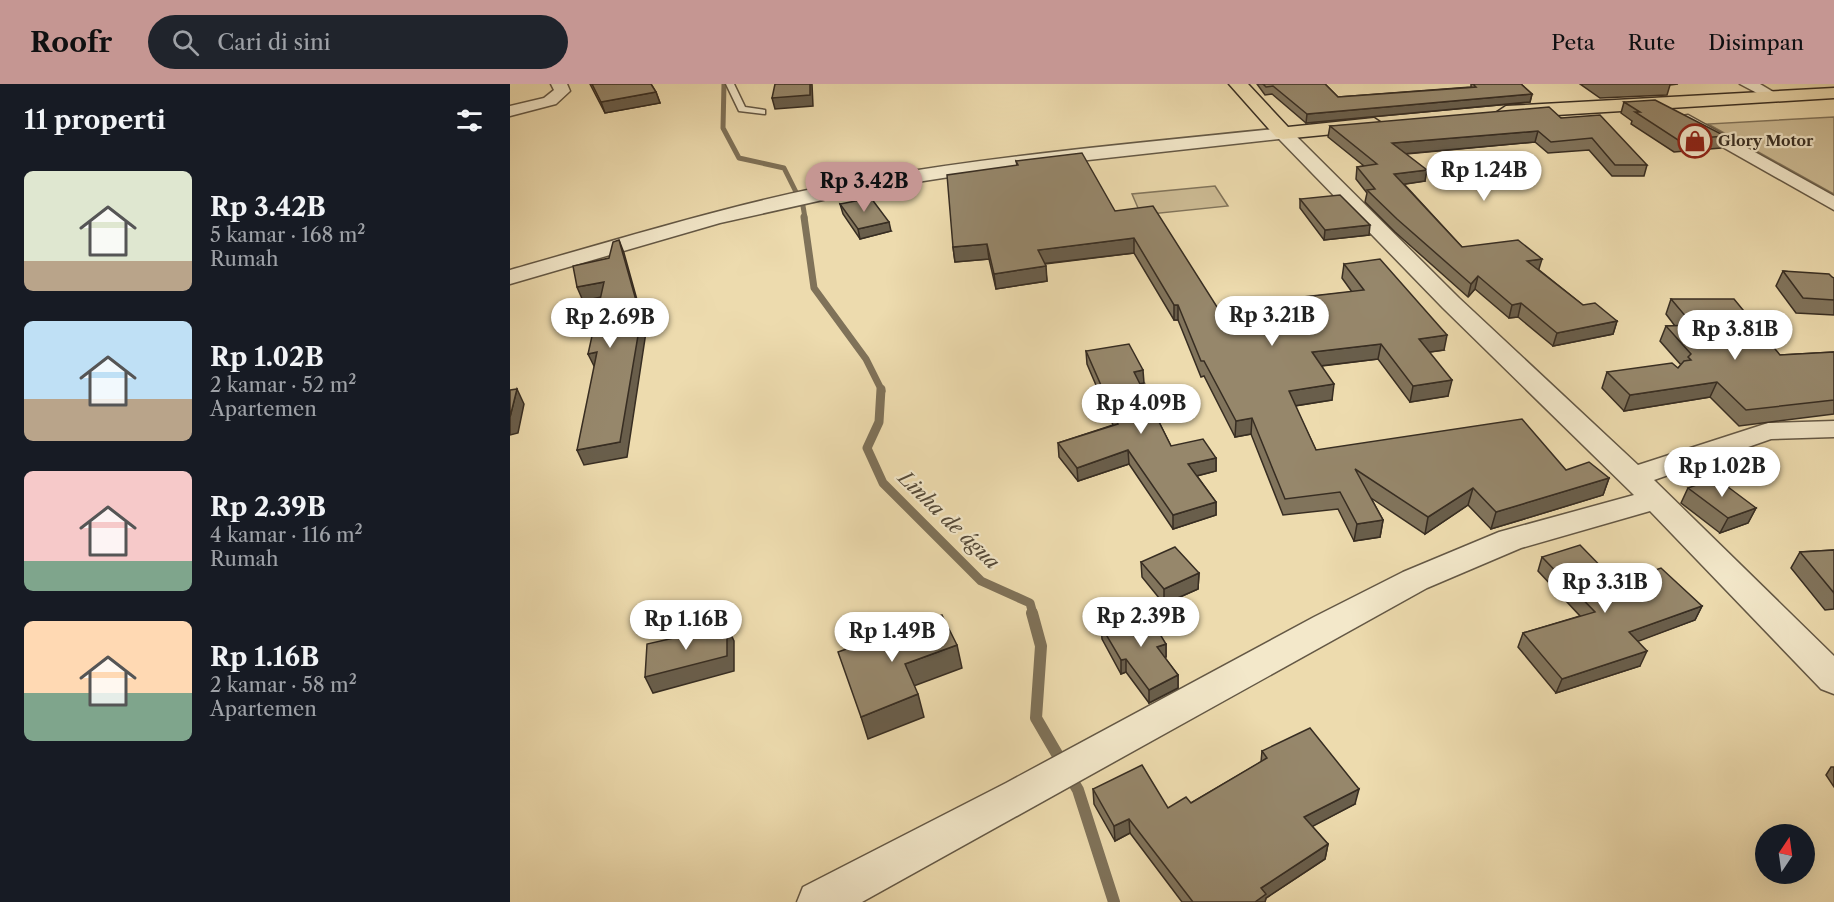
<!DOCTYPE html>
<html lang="id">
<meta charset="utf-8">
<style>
body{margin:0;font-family:"Libre Caslon Text",serif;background:#20242c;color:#f1f3f6;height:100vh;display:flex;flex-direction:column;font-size:22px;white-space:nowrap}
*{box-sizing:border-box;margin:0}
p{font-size:20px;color:#9ea1a6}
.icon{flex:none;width:33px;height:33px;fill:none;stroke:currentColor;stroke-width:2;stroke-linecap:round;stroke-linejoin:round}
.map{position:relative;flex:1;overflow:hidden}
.panel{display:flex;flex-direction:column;background:#171b24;width:510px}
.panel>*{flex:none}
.needle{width:39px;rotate:13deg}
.controls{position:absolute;left:1245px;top:740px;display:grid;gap:12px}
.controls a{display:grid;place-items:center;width:60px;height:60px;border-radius:50%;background:#171b24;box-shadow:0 6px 24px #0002;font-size:30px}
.price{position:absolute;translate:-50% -51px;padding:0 14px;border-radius:21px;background:#fff;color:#222;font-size:20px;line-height:39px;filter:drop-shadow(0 2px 3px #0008)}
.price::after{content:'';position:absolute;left:50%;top:36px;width:18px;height:14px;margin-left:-9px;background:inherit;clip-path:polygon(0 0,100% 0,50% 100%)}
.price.current{background:#c59692;color:#111}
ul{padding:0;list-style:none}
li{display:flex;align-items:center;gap:18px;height:150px;padding:0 24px}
li span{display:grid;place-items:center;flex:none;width:168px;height:120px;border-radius:9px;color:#555}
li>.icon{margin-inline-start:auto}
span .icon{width:72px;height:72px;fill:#fffc;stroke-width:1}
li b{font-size:26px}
h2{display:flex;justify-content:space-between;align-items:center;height:72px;padding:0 24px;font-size:26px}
header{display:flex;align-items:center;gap:36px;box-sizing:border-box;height:84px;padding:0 30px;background:#c59692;color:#111}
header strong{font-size:28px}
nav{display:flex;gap:33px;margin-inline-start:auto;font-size:21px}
.search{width:420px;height:54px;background:#20242c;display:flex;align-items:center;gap:15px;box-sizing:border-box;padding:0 21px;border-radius:33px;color:#9ea1a6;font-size:22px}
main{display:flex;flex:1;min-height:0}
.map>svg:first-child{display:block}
</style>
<header>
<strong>Roofr</strong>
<div class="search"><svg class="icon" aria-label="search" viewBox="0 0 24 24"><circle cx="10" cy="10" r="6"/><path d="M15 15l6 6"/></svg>Cari di sini</div>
<nav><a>Peta</a><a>Rute</a><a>Disimpan</a></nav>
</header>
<main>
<section class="panel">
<h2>11 properti<svg class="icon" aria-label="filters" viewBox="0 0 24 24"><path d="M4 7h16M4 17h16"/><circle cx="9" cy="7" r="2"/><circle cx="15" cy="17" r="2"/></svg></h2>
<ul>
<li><span style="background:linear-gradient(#dfe7d0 75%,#b9a48a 0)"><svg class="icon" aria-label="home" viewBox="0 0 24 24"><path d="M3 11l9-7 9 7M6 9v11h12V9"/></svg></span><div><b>Rp 3.42B</b><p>5 kamar · 168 m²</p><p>Rumah</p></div></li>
<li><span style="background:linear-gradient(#bfe0f5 65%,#b9a48a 0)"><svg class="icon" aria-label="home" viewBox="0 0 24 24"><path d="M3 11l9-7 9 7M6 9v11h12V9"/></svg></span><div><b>Rp 1.02B</b><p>2 kamar · 52 m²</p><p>Apartemen</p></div></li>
<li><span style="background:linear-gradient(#f6c9c9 75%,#7fa58c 0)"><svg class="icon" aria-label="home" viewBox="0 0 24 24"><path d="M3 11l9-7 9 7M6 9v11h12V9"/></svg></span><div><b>Rp 2.39B</b><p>4 kamar · 116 m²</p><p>Rumah</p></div></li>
<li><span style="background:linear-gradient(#ffd9b3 60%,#7fa58c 0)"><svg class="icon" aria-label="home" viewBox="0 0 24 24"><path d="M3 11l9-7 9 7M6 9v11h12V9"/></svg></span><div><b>Rp 1.16B</b><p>2 kamar · 58 m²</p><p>Apartemen</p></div></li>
</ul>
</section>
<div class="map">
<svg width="1324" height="818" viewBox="0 0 1324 818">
<rect width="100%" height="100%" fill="#eddbae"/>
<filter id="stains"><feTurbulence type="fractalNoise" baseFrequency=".00333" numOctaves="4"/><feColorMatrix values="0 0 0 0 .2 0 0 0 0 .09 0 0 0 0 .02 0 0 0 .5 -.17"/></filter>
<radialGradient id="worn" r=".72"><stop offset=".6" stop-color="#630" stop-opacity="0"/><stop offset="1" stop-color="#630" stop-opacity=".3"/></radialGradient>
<!-- green -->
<g fill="#cebd96" stroke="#82755c" stroke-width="1.5">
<polygon points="1324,33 1324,110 1198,40"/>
<polygon points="705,102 718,122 631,131 622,110"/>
</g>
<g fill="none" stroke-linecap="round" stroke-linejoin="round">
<!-- stream-far3 -->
<polyline stroke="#7f7259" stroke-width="5" points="214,0 213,44 229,74 274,84 293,122 295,134"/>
<!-- stream-far2 -->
<polyline stroke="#7f7259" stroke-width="7" points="294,133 304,204 356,275 372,307"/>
<!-- stream-far1 -->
<polyline stroke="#7f7259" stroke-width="9" points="371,305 369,338 357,364 373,399 471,497 520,519 523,530"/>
<!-- stream -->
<polyline stroke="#7f7259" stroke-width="12" points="522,529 531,562 526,634 568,706 604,818"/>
<defs>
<polygon id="service" points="216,0 224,0 235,23 255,26 255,30 229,27"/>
<g id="minor">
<polygon points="41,0 57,0 60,7 46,20 0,32 0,22 34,14 44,6"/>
<polygon points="1230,0 1250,0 1270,12 1262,17"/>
<polygon points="1178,31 1324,112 1324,126 1172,40 1169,36 1172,32"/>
<path d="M773,44L779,45L949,214L1128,381L1258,339L1324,337V353L1261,355L1144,396L1324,572V610L1311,605L1140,427L1011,464L917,504L352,818H287L293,803L496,699L804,533L893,488L989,448L1124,411L933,224L769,55L478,87L362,105L210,139L0,200V186C120,152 241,114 364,93C499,70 637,58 773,44Z"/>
</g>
<g id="primary">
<polygon points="719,0 738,0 778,43 864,34 873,40 864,46 773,55 766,53"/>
<polygon points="1324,4 1324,14 996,34 987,28 996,22"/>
</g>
</defs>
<!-- service casing -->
<use href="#service" stroke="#645845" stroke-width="3"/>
<!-- minor casing -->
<use href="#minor" stroke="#645845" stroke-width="3"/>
<!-- primary casing -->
<use href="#primary" stroke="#372d22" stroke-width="3"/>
<!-- service -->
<use href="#service" fill="#f3e8ca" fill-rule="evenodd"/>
<!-- minor -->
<use href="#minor" fill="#f3e8ca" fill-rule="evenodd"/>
<!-- primary -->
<use href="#primary" fill="#eddbae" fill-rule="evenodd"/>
</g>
<!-- wall -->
<g fill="#81745c" stroke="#372d22" stroke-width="1.5">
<polygon points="80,0 141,0 146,8 150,19 95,29"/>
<polygon points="747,0 815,0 828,13 961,3 961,0 1011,0 1022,10 1020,18 796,39 762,10 755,11"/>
<polygon points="1070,0 1168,0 1160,1 1157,11 1090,14"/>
<polygon points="1114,18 1215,52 1211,64 1164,68 1121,40 1122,37 1111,29"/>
<polygon points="1051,34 1137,81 1134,92 1102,92 1079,66 1038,69 1025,58 896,70 915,97 894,100 952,163 1029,186 1073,221 1107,237 1103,250 1043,262 1008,233 999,234 965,205 958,213 885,148 855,118 857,109 846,95 847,83 854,82 818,53 820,42"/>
<polygon points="506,77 605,127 707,223 842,208 832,194 834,180 934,266 919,268 938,312 900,318 868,275 812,282 822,316 785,322 806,366 1056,386 1099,394 1093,411 981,445 958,421 915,450 861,414 873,436 870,453 844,457 828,425 773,431 741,350 725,353 694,292 691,293 668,236 664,236 624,169 535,180 537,197 486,205 479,175 445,178 443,163 507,81"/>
<polygon points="790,115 859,151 814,156 790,124"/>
<polygon points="330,120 381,147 350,155 333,130"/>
<polygon points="1273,187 1324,194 1324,231 1286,229 1266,202"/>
<polygon points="1161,215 1270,271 1324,268 1324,330 1229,342 1200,313 1114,327 1092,304 1097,288 1168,284 1171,281 1150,257 1156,242 1165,242 1156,230"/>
<polygon points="576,267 634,299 630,300 661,362 706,374 706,387 687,392 706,418 706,431 663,445 619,380 568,397 549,373 548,359 603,341 577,280"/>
<polygon points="1178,404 1246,424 1238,439 1210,449 1171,419"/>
<polygon points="1324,466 1324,525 1315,526 1281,484 1290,468"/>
<polygon points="1032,473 1107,499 1192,522 1185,536 1127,557 1130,582 1046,609 1008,563 1013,549 1070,532 1028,487"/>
<polygon points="631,478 689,489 688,505 654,520 632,493"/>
<polygon points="591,542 656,560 656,573 655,574 668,591 668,604 639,619 616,588 611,590 592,555"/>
<polygon points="752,667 845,720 802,742 818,760 815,775 756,814 755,818 672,818 620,749 605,757 584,720 583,705 658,724 681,719 751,678"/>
<polygon points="1321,683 1324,683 1324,703 1316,691"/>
</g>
<!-- shaded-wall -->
<g fill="#695e4b" stroke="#372d22" stroke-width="1.5">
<polygon points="300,0 302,0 303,22 265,25 262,14"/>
<polygon points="146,8 150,19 95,29 91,18"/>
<polygon points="1022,10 1020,18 796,39 797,30"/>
<polygon points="1028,47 1025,58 881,71 882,59"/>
<polygon points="917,86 915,97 882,102 884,90"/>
<polygon points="379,138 381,147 350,155 348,145"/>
<polygon points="860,141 859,151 814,156 815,146"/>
<polygon points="624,154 624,169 530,180 528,166"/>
<polygon points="109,156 114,169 136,248 117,373 74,381 67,366 110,358"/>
<polygon points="477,160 479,175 445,178 443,163"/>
<polygon points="1032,175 1028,188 1017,177"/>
<polygon points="536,182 537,197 486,205 484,190"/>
<polygon points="968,192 965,205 958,213 961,200"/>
<polygon points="94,198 100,211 73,217 67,203"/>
<polygon points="1011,219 1008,233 999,234 1002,221"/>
<rect x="664" y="221" width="4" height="15"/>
<polygon points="1107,237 1103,250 1043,262 1047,249"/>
<polygon points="937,251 934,266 906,270 909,255"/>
<polygon points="871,260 868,275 801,283 802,268"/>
<polygon points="87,268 85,284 78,270"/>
<polygon points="633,286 634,299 624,301 624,288"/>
<polygon points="942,296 938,312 900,318 903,302"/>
<polygon points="1207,298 1200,313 1114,327 1120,311"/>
<polygon points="824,300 822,316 777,323 779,307"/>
<polygon points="7,305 14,320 8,349 0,351 0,333"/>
<polygon points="742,334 741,350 725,353 726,337"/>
<polygon points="618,366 619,380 568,397 567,384"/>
<polygon points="706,374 706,387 678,394 678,380"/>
<polygon points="1099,394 1093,411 981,445 986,428"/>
<polygon points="963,404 958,421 915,450 918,433"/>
<polygon points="706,418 706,431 663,445 663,431"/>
<polygon points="1246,424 1238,439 1210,449 1218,434"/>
<polygon points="873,436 870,453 844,457 847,440"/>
<polygon points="689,489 688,505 654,520 654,505"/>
<polygon points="1192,522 1185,536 1113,563 1119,548"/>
<polygon points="217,542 224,557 224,587 143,609 135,593"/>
<polygon points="656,560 656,573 647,576 647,563"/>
<polygon points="447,561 452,584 401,603 395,580"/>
<polygon points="1137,567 1130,582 1046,609 1052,595"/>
<polygon points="616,575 616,588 611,590 611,576"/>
<polygon points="668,591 668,604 639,619 639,606"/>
<polygon points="408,610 414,633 358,655 351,633"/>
<polygon points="849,705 845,720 792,748 794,733"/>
<polygon points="619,735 620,749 605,757 604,742"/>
<polygon points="818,760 815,775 756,814 755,818 745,818 751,804"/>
</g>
<!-- building -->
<g fill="#96876b" stroke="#372d22" stroke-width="1.5">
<polygon points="82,0 141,0 146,8 91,18"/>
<polygon points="265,0 300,0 300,11 262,14"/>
<polygon points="753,0 815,0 828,13 966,3 963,0 1011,0 1022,10 797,30 763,2 756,3"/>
<polygon points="1145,16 1215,52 1168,56 1125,28 1130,28 1114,18"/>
<polygon points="1039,23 1051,34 1090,31 1137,81 1105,81 1082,54 1041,58 1028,47 882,59 917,86 884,90 952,163 1008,156 1032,175 1017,177 1073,221 1085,219 1107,237 1047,249 1011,219 1002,221 968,192 961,200 887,135 857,106 865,105 847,83 867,80 820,42"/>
<polygon points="572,69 605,127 643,122 707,223 854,206 834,180 870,175 937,251 909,255 942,296 903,302 871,260 802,268 824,300 779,307 806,366 1012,335 1056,386 1079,378 1099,394 986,428 963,404 918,433 845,385 873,436 847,440 830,408 775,415 742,334 726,337 694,277 691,277 668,221 664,221 624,154 528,166 536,182 484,190 477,160 443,163 437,91 508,81 506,77"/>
<polygon points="830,111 860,141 815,146 790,115"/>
<polygon points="361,114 379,138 348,145 330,120"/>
<polygon points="109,156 131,234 110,358 67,366 87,268 78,270 94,198 67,203 63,182 99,174 103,158"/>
<polygon points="1273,187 1319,190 1322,193 1324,194 1324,216 1293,214"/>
<polygon points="1161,215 1224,215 1270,271 1324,268 1324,316 1236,326 1207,298 1120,311 1097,288 1162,279 1168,284 1174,277 1181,276 1178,273 1181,270 1156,242 1183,241"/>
<polygon points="619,260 633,286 624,288 661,362 693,355 706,374 678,380 706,418 663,431 618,366 567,384 548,359 608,340 576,267"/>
<polygon points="7,305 0,333 0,306"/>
<polygon points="1206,394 1246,424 1218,434 1178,404"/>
<polygon points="1070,461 1107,499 1151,484 1192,522 1119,548 1137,567 1052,595 1013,549 1085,528 1032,473"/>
<polygon points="665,463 689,489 654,505 631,478"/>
<polygon points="1324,466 1324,509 1290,468"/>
<polygon points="636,527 656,560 647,563 668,591 639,606 616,575 611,576 591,542"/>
<polygon points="432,531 447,561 395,580 408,610 351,633 328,568"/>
<polygon points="217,542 217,572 135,593 137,560"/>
<polygon points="800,644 849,705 794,733 818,760 751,804 756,810 745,818 683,818 619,735 604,742 583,705 632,681 658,724 676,713 681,719 757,674 752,667"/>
</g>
<!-- icons -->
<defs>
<symbol id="shop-ring" viewBox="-11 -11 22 22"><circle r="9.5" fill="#f3e8ca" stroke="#8f2418" stroke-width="1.5"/><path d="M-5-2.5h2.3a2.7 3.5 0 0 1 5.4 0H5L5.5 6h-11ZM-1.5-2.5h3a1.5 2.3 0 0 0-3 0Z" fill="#8f2418"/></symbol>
</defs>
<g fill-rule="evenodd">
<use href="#shop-ring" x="1166" y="38" width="38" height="38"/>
</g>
<g text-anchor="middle" stroke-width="4.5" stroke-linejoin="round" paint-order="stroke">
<!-- far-poi labels -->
<g font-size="15" font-weight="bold" fill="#372d22" stroke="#f3e8ca" text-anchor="start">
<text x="1208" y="62">Glory Motor</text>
</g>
<!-- water labels -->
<g font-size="20" font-style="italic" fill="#554a39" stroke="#f3e8ca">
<text transform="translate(439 436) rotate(44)" y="7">Linha de água</text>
</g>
</g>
<rect width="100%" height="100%" filter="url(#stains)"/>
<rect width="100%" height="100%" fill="url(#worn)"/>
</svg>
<div class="controls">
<a><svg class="needle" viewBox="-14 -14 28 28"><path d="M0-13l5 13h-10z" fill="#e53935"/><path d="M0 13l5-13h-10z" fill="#9ea1a6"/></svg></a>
</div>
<b class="price" style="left:974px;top:118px">Rp 1.24B</b>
<b class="price current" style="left:354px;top:129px">Rp 3.42B</b>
<b class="price" style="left:762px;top:263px">Rp 3.21B</b>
<b class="price" style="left:100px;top:265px">Rp 2.69B</b>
<b class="price" style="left:1225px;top:277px">Rp 3.81B</b>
<b class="price" style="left:631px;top:351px">Rp 4.09B</b>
<b class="price" style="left:1212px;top:414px">Rp 1.02B</b>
<b class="price" style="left:1095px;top:530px">Rp 3.31B</b>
<b class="price" style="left:631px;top:564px">Rp 2.39B</b>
<b class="price" style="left:176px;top:567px">Rp 1.16B</b>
<b class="price" style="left:382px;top:579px">Rp 1.49B</b>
</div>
</main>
